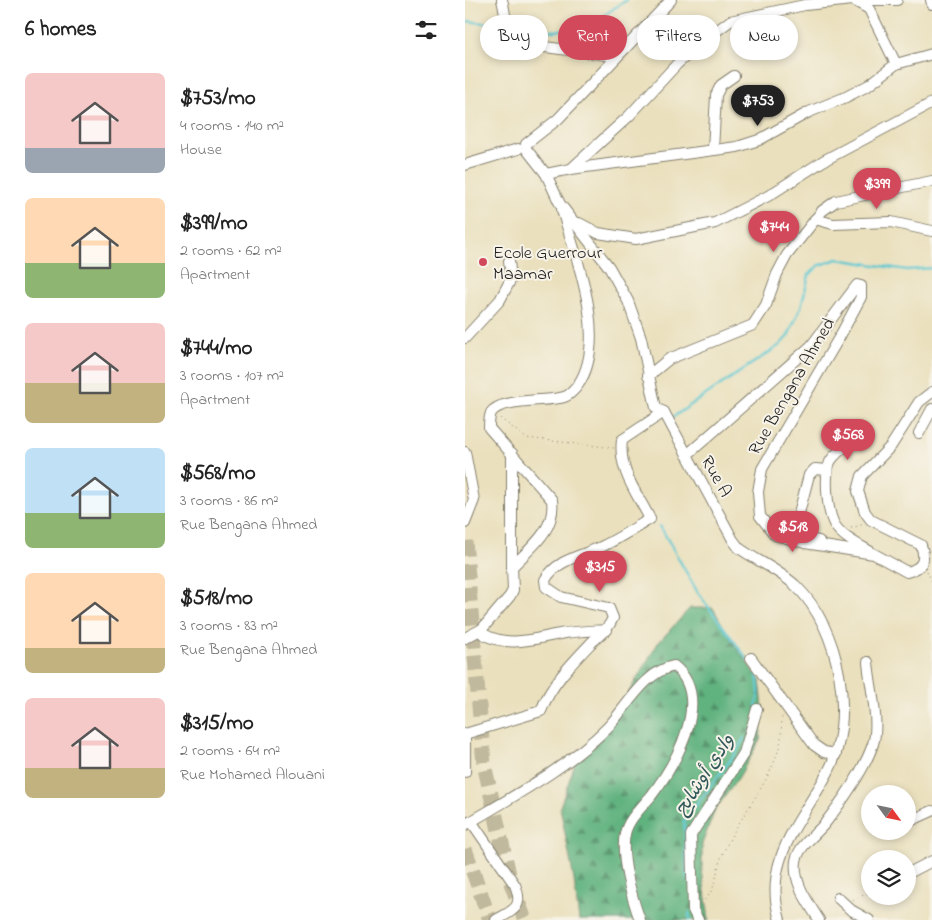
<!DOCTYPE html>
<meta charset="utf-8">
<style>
body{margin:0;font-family:"Indie Flower","Playpen Sans Arabic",sans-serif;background:#f6f6f6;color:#222;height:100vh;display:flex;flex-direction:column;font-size:19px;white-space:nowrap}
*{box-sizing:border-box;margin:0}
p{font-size:16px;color:#767676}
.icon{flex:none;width:28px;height:28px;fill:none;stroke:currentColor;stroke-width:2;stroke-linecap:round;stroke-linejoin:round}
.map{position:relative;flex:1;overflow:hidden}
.drawer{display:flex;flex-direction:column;background:#fff;width:465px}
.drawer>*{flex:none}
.top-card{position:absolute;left:15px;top:15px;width:376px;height:45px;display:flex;gap:10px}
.needle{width:32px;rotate:123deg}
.buttons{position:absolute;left:396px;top:785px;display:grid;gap:10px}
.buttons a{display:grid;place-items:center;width:55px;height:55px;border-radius:50%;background:#fff;box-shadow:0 2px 8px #0003;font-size:25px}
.price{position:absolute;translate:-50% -42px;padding:0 11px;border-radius:18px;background:#d1495b;color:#fff;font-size:16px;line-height:32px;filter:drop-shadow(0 1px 2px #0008)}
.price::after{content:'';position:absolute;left:50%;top:30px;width:15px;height:11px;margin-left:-8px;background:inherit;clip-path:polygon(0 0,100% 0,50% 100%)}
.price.active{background:#222;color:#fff}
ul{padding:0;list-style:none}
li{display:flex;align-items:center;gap:15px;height:125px;padding:0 25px}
li span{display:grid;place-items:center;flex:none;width:140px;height:100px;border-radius:8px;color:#555}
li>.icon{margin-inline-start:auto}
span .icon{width:60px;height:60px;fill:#fffc;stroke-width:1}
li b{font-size:21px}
h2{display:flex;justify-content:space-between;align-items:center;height:60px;padding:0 25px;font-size:21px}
.chip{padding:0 18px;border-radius:22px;background:#fff;box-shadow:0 2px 8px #0003;font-size:18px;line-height:45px}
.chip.active{background:#d1495b;color:#fff}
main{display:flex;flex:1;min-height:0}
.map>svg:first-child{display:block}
</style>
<main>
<section class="drawer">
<h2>6 homes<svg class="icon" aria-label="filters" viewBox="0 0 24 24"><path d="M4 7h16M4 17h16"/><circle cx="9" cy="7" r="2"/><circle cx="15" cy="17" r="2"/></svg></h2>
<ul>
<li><span style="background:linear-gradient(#f6c9c9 75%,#9aa5b1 0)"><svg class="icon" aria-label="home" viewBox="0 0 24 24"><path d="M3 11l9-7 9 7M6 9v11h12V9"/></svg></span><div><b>$753/mo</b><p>4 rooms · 140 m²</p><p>House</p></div></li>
<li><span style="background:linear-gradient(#ffd9b3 65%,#8fb573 0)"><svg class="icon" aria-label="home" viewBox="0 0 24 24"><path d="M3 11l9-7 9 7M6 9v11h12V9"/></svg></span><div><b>$399/mo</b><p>2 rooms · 62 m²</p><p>Apartment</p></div></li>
<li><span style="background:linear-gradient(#f6c9c9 60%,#c2b280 0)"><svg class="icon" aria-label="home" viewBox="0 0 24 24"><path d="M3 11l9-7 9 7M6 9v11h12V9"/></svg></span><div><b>$744/mo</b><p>3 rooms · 107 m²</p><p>Apartment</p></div></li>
<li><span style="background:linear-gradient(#bfe0f5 65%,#8fb573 0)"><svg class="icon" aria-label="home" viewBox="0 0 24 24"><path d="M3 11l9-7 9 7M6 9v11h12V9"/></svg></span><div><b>$568/mo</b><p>3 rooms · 86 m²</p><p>Rue Bengana Ahmed</p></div></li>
<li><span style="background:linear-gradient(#ffd9b3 75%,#c2b280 0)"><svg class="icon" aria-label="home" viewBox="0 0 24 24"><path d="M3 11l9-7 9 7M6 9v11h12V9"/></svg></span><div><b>$518/mo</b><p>3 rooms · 83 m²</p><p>Rue Bengana Ahmed</p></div></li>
<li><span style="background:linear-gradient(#f6c9c9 70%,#c2b280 0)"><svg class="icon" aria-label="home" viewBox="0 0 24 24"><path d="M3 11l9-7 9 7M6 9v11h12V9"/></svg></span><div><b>$315/mo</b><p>2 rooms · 64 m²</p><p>Rue Mohamed Alouani</p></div></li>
</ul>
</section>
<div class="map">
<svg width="467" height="920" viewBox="0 0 467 920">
<defs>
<pattern id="forest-firs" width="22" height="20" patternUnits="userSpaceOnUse" patternTransform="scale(1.25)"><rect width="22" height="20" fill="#61b27f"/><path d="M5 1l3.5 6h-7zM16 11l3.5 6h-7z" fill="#4f9067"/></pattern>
</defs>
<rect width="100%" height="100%" fill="#f7f3e8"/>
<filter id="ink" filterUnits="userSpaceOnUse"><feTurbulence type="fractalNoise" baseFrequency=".02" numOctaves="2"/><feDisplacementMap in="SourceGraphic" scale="10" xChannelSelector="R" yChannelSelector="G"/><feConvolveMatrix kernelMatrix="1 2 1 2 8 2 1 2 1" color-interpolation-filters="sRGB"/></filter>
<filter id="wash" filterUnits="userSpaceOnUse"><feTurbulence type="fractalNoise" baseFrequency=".0096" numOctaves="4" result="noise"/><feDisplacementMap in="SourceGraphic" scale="20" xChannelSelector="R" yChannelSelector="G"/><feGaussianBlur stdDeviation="1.12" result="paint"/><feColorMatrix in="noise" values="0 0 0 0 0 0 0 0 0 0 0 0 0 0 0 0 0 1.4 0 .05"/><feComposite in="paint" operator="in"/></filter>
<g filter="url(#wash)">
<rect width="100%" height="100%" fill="#eae0bd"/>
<!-- forest -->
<polygon fill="url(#forest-firs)" stroke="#3e674e" points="225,608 248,608 268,643 295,680 298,708 295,740 274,777 250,810 237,844 237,870 244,920 114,920 109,880 95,807 112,758 156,705 193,643"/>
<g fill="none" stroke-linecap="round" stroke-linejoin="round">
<!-- stream -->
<g stroke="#5ac7d1" stroke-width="2.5">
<polyline points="0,21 38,25"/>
<polyline points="46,26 90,31 125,24 162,0"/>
<polyline points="205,419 315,345 323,336 336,307 344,275 353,266 372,259 442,270 467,268"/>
<polyline points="195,526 233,593 283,660"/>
<polyline points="291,707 294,692 292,673"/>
<polyline points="222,880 219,821 270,754 279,738"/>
<polyline points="224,913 225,920"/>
</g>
</g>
</g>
<g filter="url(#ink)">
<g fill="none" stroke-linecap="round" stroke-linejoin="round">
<!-- highway-tunnel -->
<g stroke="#c1b99d" stroke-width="15" stroke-dasharray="15 8" stroke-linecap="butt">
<polyline points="0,541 19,764 46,883 60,920"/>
<polyline points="0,849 25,920"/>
</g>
<defs>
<g id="minor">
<path d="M37,0C40,10 42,35 47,40L72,46L150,56"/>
<polyline points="391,0 432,0"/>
<polyline points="466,0 467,4"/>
<polyline points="61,144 93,119 206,0"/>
<path d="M62,150L81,174L95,204L144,267L163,301L176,338L191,408L199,412L268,540L274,548C292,561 314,570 331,586C375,628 392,720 362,774C336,822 297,860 315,920"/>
<polyline points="248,150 251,95 256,85 269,76"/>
<polyline points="0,165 53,149"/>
<polyline points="106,169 272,147 294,140 344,112 381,97 404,85 431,64 467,54"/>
<polyline points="81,174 106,169 164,116 212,64 242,38 265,21 340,5 388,0 404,9 431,64"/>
<polyline points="350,219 368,224 426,222 467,231"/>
<polyline points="114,223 133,233 171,239 250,223 303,196 358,161 467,103"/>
<polyline points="0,338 35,300 46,279 44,261"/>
<polyline points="183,376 204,359 288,325 301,305 312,274 322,255 357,211 371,201 467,181"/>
<polyline points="454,433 467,409"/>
<path d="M387,440C380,447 369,454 365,462C359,476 362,515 371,527C379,538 394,545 406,552"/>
<polyline points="0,452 9,500 0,523"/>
<path d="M222,455L346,346L392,285L396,286V297L375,336L297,469L293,492L295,516L310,535L340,543L409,554L442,572C458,568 461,560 456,545L406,520L400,512L393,491L397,476L426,446L454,402L467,392"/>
<polyline points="354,541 346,539 334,518 334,513 344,475 350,469 363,470"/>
<polyline points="47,567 47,453"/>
<path d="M17,629L18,634C44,648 68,639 95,634C110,631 126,631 142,630"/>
<path d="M0,638L17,629L45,596L48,590L47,567C66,547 91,530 87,500L24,428C24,423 24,418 26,413C34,398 84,402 99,397C104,396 111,388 113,385C144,340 111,257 97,210"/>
<polyline points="286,658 349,745 359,752 371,754"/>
<path d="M0,772V734L76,711C86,684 108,662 128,641C137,633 143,629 148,618L144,608L96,597L81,587L80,580C92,559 117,556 138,546C154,538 170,528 185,519C172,493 153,470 157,440L199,412"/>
<path d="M6,821L50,885C59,907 49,910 31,920"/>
<polyline points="445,821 467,811"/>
<path d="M0,825C47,797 105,766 143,727C162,707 180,671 209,666C249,698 210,765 186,796C177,807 163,819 160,834C155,857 167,898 175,920"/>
<polyline points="442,874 467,861"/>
<polyline points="373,898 386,910 404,920"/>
<polyline points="233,920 228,910 226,835 279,753 292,709"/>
<path d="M354,920C343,902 328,883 331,861C334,845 351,835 361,822C378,800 399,771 408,744C415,722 405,686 403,662"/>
</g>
</defs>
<!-- minor casing -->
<use href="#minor" stroke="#837e6c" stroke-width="12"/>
<!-- path -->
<g stroke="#837e6c" stroke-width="1" stroke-dasharray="1 4" stroke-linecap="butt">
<polyline points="35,418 61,438 149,448"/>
<polyline points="386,528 399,524"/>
<polyline points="462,571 467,582"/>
<polyline points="388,900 405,892"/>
<path d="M236,903C252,891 250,875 256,858C271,819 305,786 315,744C317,736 316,726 317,717"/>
</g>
<!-- minor -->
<use href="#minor" stroke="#fff" stroke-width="10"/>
</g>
</g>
<!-- markers -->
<circle fill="#d1495b" stroke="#f7f3e8" stroke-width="2" cx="18" cy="262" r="5"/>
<g text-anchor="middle" stroke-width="4" stroke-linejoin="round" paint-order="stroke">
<!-- poi labels -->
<g font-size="18" fill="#1c1c1c" stroke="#f7f3e8" text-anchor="start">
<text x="28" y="258">Ecole Guerrour<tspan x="28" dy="21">Maamar</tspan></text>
</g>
<!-- street labels -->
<g font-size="18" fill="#1c1c1c" stroke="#f7f3e8">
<text transform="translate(326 386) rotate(-60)" y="6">Rue Bengana Ahmed</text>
<text transform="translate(252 476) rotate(61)" y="6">Rue A</text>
</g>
<!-- water labels -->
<g font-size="19" font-style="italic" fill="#32585b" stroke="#f7f3e8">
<text transform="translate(238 774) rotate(-57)" y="7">وادي أوشايح</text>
</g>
</g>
</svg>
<div class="buttons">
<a><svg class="needle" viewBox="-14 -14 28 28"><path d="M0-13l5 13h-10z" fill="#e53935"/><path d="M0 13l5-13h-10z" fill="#767676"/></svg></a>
<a><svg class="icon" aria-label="layers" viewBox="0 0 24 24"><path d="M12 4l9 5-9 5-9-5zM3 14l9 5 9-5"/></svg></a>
</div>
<b class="price active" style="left:293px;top:127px">$753</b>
<b class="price" style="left:412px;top:210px">$399</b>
<b class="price" style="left:309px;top:253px">$744</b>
<b class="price" style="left:383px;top:461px">$568</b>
<b class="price" style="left:328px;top:553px">$518</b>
<b class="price" style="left:135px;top:593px">$315</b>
<div class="top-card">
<a class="chip">Buy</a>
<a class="chip active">Rent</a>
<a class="chip">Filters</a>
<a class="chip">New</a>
</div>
</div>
</main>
